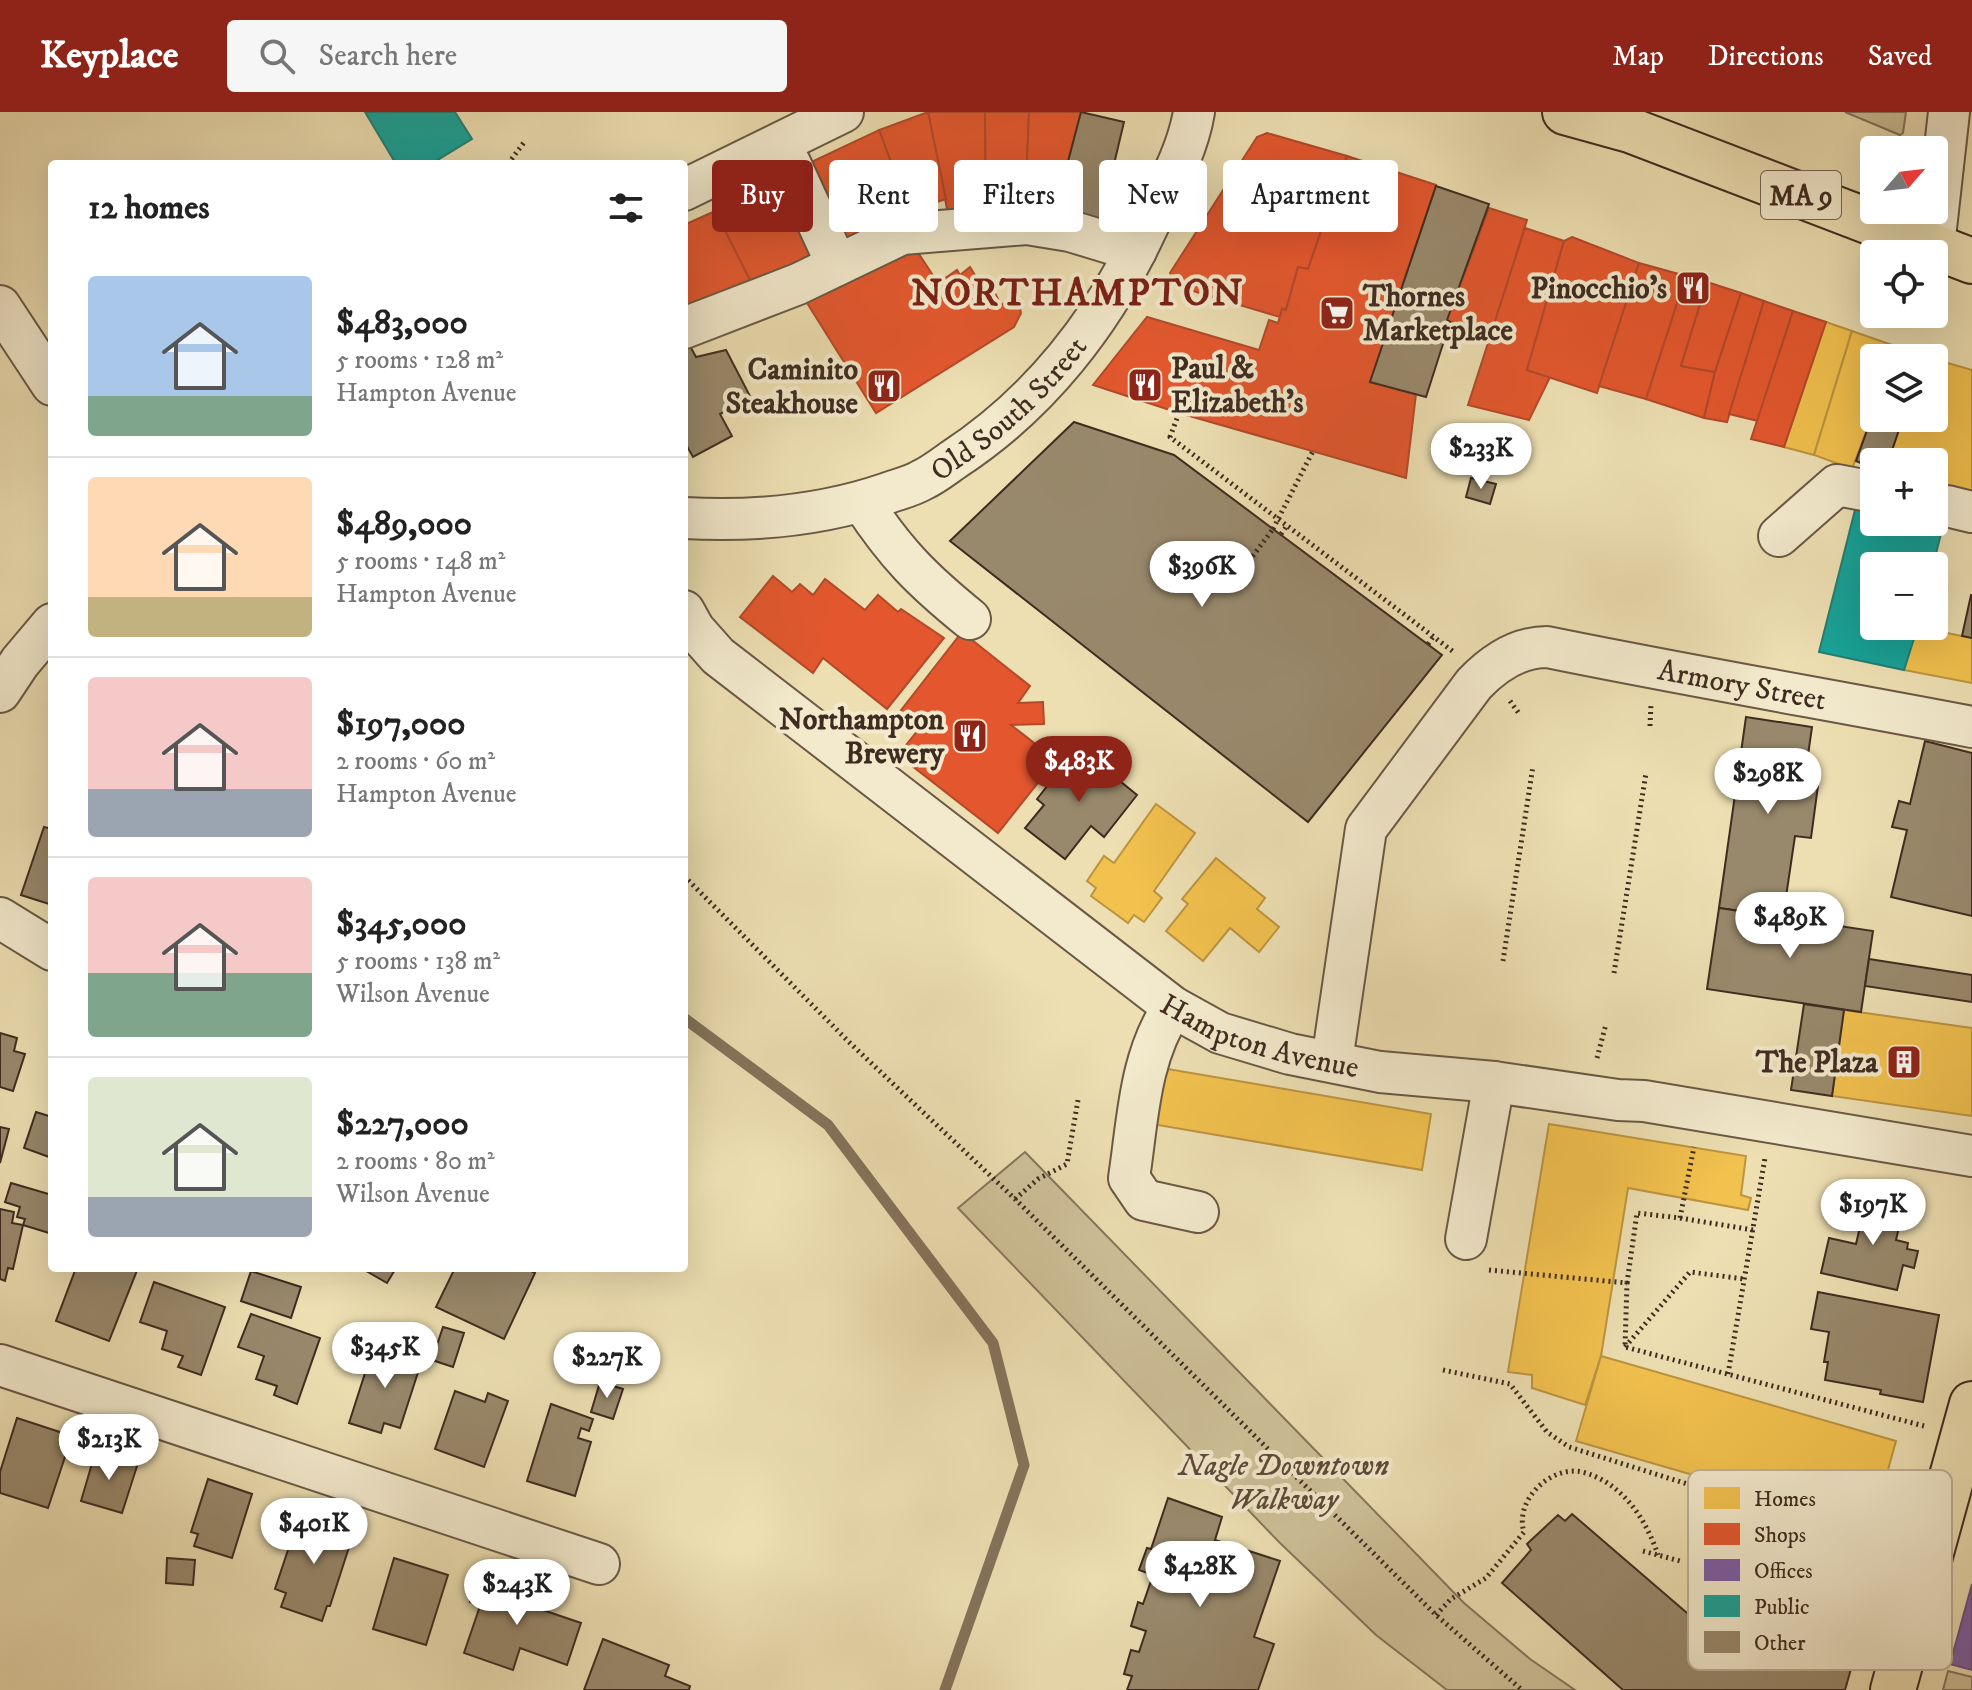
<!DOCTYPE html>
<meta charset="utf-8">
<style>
body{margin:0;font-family:"IM FELL DW Pica",serif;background:#f6f6f6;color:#222;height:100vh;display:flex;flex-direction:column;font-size:30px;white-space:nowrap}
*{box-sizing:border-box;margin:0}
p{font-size:26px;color:#767676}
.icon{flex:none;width:44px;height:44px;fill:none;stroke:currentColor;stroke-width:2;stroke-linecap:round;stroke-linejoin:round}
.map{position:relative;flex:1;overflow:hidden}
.sheet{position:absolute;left:48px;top:48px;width:640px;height:1112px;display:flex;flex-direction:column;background:#fff;border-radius:8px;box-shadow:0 8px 32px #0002}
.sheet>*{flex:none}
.banner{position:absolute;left:712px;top:48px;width:760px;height:72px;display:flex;gap:16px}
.needle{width:52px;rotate:62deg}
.controls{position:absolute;left:1860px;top:24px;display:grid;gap:16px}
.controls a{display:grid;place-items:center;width:88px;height:88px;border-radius:8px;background:#fff;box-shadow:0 8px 32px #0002;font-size:40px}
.price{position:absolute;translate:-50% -68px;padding:0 18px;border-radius:28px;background:#fff;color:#222;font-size:26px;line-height:52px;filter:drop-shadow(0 2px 4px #0008)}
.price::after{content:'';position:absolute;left:50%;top:48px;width:24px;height:18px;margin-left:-12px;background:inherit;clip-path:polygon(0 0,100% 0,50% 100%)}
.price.on{background:#8f2418;color:#fff}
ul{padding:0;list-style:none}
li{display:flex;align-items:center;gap:24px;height:200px;padding:0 40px}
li+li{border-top:2px solid #e0e0e0}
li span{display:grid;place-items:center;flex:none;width:224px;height:160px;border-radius:8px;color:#555}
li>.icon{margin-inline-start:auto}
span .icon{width:96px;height:96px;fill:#fffc;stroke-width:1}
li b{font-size:34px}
h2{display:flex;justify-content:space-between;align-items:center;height:96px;padding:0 40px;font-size:34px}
.tag{padding:0 28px;border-radius:8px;background:#fff;box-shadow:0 8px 32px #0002;font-size:28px;line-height:72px}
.tag.on{background:#8f2418;color:#fff}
header{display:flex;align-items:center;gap:48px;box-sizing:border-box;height:112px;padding:0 40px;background:#8f2418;color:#fff}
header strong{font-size:38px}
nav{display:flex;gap:44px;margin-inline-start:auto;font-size:28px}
.search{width:560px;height:72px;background:#f6f6f6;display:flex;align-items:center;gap:20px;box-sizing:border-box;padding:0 28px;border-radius:8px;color:#767676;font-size:30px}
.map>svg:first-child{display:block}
</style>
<header>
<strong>Keyplace</strong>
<div class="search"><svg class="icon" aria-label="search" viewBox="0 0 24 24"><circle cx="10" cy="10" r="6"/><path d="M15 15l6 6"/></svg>Search here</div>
<nav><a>Map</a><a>Directions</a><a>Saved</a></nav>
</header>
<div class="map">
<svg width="1972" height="1578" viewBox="0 0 1972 1578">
<rect width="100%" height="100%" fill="#eddfb2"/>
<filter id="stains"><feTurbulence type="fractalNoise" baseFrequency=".0025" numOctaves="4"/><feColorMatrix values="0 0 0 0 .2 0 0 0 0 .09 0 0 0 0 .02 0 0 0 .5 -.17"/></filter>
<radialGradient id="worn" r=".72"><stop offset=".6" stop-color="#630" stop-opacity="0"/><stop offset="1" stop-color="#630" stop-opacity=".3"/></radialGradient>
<!-- green -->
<g fill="#cfc199" stroke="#87765d" stroke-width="2">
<polygon points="1845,0 1906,0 1903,21 1900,23"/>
<polygon points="1025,1040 1464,1491 1530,1547 1575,1578 1447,1578 1376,1523 1279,1430 958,1096"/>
<polygon points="1948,1559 1972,1565 1972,1578 1943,1578"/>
</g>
<!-- homes -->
<g fill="#f2c14e" stroke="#bc9440" stroke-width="2">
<polygon points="1826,210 1852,219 1814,343 1784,335"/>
<polygon points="1852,219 1898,235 1893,246 1874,246 1874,299 1852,357 1814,343"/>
<polygon points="1934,247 1972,258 1972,382 1934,373 1934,350 1888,350 1903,306 1934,306"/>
<polygon points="1917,515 1972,526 1972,571 1904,558"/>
<polygon points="1156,692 1195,721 1154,779 1162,786 1144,810 1134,803 1128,811 1091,784 1096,776 1087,769 1104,744 1114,751"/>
<polygon points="1216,746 1265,786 1257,797 1279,815 1259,840 1230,816 1203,849 1166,819 1188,792 1182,787"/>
<polygon points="1844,898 1972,916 1972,1004 1832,984"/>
<polygon points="1156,955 1431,1002 1422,1058 1146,1011"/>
<polygon points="1549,1012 1746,1044 1741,1083 1751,1086 1748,1098 1628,1076 1601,1244 1585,1293 1532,1276 1532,1263 1508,1260"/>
<polygon points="1601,1244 1896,1329 1872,1415 1576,1329"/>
</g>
<!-- shops -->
<g fill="#e4572e" stroke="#b24a2a" stroke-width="2">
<polygon points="928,0 985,0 986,99 948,102"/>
<polygon points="928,0 946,87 909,99 879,18"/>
<polygon points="985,0 1029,0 1025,97 986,99"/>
<polygon points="1029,0 1081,0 1054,103 1025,97"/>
<polygon points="879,18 909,99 836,132 805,53"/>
<polygon points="1267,21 1347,44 1308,157 1298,155 1286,198 1282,197 1280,205 1176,174 1170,161 1257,25"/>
<polygon points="1347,44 1436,73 1370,270 1416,282 1406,366 1179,301 1093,273 1147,205 1259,238 1269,208 1278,211 1282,197 1286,198 1298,155 1308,157"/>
<polygon points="783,66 824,151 754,176 715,99"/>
<polygon points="1489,96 1527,108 1490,227 1447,208"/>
<polygon points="715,99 754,176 684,201 684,113"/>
<polygon points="1525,116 1564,129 1527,258 1550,265 1529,308 1468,293"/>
<polygon points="1572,125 1639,151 1597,281 1527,258 1564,129"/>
<polygon points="915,136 938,171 957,158 960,163 970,155 981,173 989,169 1001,193 1004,191 1008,197 1019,191 1021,201 1014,215 876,301 802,183"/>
<polygon points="1639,151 1686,164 1646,287 1599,274"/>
<polygon points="1686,164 1707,170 1681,254 1715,260 1704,306 1646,287"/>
<polygon points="1707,170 1741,181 1715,260 1681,254"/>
<polygon points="1741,181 1764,189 1727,310 1704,306 1715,260"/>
<polygon points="1764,189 1793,199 1758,309 1729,302"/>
<polygon points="1793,199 1826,210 1784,335 1751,327"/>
<polygon points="773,464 792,480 800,472 813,483 825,467 865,498 878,483 898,500 901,497 944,526 887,597 823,546 813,561 740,505"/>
<polygon points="962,520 1030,574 1018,591 1043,590 1044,612 1011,613 1056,648 998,721 898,643 918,618 898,602"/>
</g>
<!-- offices -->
<polygon fill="#7b5ea7" stroke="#694f7f" stroke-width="2" points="1972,1472 1972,1558 1950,1552"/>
<!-- public -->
<g fill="#17a398" stroke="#237f74" stroke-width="2">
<polygon points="365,0 455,0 472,27 431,52 396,52"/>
<polygon points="1934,373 1952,377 1933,454 1874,454 1874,514 1918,514 1904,558 1819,540 1857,390 1874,385 1874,410 1934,410"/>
</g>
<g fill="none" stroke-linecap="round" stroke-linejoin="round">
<!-- stream -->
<polyline stroke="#84735b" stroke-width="11" points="684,906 828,1013 993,1231 1024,1353 945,1578"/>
</g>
<!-- building -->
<g fill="#99896c" stroke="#3f2c21" stroke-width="2">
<polygon points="1081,0 1124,10 1100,111 1054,103"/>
<polygon points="1436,74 1489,92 1447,208 1450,210 1426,285 1370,270"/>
<polygon points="690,234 696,245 726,238 751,286 720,302 732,324 693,345 684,329 684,237"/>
<polygon points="1898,235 1926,244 1925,246 1893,246"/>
<polygon points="1874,299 1874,306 1903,306 1888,350 1874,350 1874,357 1856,349"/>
<polygon points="1074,310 1174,343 1442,543 1308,710 950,429"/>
<polygon points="1471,366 1496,372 1490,392 1466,385"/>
<polygon points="1971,483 1972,483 1972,526 1962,524"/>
<polygon points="1746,605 1812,615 1805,664 1819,666 1811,726 1795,724 1783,805 1719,796"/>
<polygon points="1925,629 1972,641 1972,804 1891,785 1907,718 1892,715 1899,689 1910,692"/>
<polygon points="1078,635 1137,683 1104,725 1091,714 1065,747 1025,716 1044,693 1037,687"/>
<polygon points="44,715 52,717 52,793 21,783"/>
<polygon points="1719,796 1873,819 1861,900 1707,877"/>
<polygon points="1869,847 1972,863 1972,890 1865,874"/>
<polygon points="1804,892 1844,898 1832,984 1791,978"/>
<polygon points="0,921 17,926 14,939 25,942 13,979 0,975"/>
<polygon points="36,1000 52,1005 52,1046 24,1036"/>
<polygon points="0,1015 9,1017 0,1051"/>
<polygon points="11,1071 52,1083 52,1109 49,1121 23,1113 25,1107 17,1105 20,1095 5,1090"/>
<polygon points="1868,1081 1905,1089 1896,1128 1908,1131 1907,1137 1918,1139 1914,1156 1903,1153 1897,1178 1821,1161 1829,1126 1856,1132"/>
<polygon points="0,1097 14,1100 12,1111 23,1113 13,1157 8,1156 5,1169 0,1167"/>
<polygon points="76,1156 138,1156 109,1229 56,1209"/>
<polygon points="361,1156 396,1156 387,1171"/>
<polygon points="455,1156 525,1156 535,1161 504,1227 436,1195"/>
<polygon points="251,1159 301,1175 291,1206 241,1189"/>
<polygon points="154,1170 225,1195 201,1263 178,1255 183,1244 162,1237 167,1219 140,1210"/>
<polygon points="1818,1180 1939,1203 1923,1290 1880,1282 1881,1278 1825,1268 1828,1250 1824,1250 1829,1220 1811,1217"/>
<polygon points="251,1202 320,1226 297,1292 274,1283 277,1274 256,1267 264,1244 238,1235"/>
<polygon points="443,1215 464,1221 453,1255 432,1248"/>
<polygon points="374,1233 422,1248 400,1316 384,1311 381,1321 349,1311"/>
<polygon points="600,1270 623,1277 613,1307 591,1300"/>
<polygon points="455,1279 485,1290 488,1281 508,1289 484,1355 435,1337"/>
<polygon points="551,1292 593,1307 589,1319 581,1316 578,1326 591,1330 575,1384 527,1369"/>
<polygon points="17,1306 72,1324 48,1396 0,1381 0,1360"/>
<polygon points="96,1338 138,1351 122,1401 81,1389"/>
<polygon points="208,1367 252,1382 232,1446 194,1434 198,1422 191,1420"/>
<polygon points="1168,1386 1222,1405 1215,1428 1280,1449 1254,1525 1274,1532 1258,1578 1127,1578 1132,1564 1124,1562 1131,1538 1139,1540 1146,1519 1131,1514 1138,1490 1143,1492 1153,1463 1139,1458 1147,1436 1151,1437"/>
<polygon points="313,1400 346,1411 342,1423 352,1426 330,1494 327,1494 322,1509 281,1495 286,1481 275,1477 298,1408 309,1412"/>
<polygon points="1572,1402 1701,1513 1707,1504 1738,1523 1743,1514 1755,1518 1767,1474 1778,1478 1781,1467 1868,1497 1845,1578 1623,1578 1502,1471 1531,1438 1527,1432 1558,1403 1565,1409"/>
<polygon points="167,1446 195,1448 193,1473 166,1471"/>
<polygon points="394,1446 448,1463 426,1533 373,1517"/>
<polygon points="478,1465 540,1486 537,1496 581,1511 567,1553 520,1536 513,1558 464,1541 480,1494 470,1490"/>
<polygon points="603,1527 669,1553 665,1564 690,1574 689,1578 584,1578"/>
</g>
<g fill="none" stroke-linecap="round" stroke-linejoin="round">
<defs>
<g id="minor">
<polyline points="790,51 837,153"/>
<polyline points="684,78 843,0"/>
<polyline points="1934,134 1949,0"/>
<polyline points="0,194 52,273"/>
<polyline points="684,216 798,172 902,122 1027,112 1070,119 1136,139"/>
<path d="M862,390C896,442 922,468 970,507"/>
<polyline points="1947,394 1972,400"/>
<path id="s1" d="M684,406C754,410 821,404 888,381C899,377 912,374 922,368C933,363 943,355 953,348C1039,292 1103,210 1146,118C1164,80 1187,42 1194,0"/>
<polyline points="1779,424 1837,373 1874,380"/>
<path id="s2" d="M684,499L694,517L718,544L1173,895L1220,921L1290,942L1380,960L1494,970L1618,988L1644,989L1972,1044"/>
<polyline points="0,580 20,550 52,512"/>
<polyline points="0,806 52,838"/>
<path d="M1173,895C1139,946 1138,1007 1129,1066L1144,1088L1198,1100"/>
<path id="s3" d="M1332,949L1366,717L1474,572C1494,551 1518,535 1547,535C1689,564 1831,588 1972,615"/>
<polyline points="1466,1127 1494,970"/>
<polyline points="0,1253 599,1452"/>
<polyline points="1714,1433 1919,1488"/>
</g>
<polyline id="major" points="1893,1578 1972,1292"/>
<polyline id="highway" points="1565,0 1630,18 1972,149"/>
</defs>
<!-- minor casing -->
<use href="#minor" stroke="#6a5945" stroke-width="44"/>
<!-- major casing -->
<use href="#major" stroke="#3f2c21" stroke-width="48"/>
<!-- highway casing -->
<use href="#highway" stroke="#3f2c21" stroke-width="48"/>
<!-- path -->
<g stroke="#3f2c21" stroke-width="5" stroke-dasharray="2 4" stroke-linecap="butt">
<polyline points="508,52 525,29"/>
<polyline points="1179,301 1170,325 1455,541"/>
<polyline points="1281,422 1286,415"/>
<polyline points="1249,449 1273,417"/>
<polyline points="1428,532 1433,525"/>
<polyline points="1510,589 1520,603"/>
<polyline points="1650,614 1651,591"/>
<polyline points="684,764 851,932 1015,1087 1436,1503 1522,1578"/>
<polyline points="1503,849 1533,654"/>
<polyline points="1614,861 1646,661"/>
<polyline points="1597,946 1606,912"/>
<polyline points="1015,1087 1038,1067 1067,1052 1078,988"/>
<polyline points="1680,1106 1753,1118"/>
<polyline points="1489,1158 1627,1171 1625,1235 1924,1314"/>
<polyline points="1627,1171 1637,1101 1680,1106 1694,1035"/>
<polyline points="1625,1235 1690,1160 1745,1167"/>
<polyline points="1443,1258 1510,1272 1547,1320 1569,1335 1745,1390 1892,1428"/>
<polyline points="1728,1262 1765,1046"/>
<polyline points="1742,1401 1749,1379"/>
<polyline points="1823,1424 1830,1403"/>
<polyline points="1643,1439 1680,1449"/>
<path d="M1436,1503L1451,1487L1486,1466L1524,1420C1514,1389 1550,1353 1582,1360C1622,1370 1646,1407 1658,1443"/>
</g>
<!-- minor -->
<use href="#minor" stroke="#f3eacd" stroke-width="40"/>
<!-- major -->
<use href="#major" stroke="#eddfb2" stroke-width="44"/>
<!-- highway -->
<use href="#highway" stroke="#eddfb2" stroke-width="44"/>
<!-- path-bridge -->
<polyline stroke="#3f2c21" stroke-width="5" stroke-dasharray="2 4" stroke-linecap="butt" points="1273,417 1313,339"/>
</g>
<!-- icons -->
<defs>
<symbol id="restaurant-square" viewBox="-11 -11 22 22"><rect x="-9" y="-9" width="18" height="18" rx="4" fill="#8f2418" stroke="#f3eacd"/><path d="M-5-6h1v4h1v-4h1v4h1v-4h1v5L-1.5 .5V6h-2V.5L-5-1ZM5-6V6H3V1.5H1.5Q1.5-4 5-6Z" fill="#fff"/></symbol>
<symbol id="supermarket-square" viewBox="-11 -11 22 22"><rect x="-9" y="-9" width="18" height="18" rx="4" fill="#8f2418" stroke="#f3eacd"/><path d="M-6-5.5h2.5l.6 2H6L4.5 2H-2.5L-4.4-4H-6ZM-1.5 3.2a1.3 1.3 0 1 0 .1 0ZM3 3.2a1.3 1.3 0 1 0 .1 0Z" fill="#fff"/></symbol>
<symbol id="building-square" viewBox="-11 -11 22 22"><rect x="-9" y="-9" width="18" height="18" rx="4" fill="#8f2418" stroke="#f3eacd"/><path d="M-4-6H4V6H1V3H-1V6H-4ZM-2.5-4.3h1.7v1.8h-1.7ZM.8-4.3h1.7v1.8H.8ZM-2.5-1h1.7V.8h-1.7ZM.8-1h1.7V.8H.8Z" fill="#fff"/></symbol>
</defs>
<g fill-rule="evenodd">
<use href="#restaurant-square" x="1673" y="156" width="40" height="40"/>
<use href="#supermarket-square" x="1317" y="181" width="40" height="40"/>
<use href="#restaurant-square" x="1125" y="253" width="40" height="40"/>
<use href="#restaurant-square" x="864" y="254" width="40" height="40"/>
<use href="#restaurant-square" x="950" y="604" width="40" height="40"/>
<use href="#building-square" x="1884" y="930" width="40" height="40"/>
</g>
<g text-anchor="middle" stroke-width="8" stroke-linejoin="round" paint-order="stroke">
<!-- shield labels -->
<rect fill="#f3eacd" stroke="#756555" stroke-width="2" x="1761" y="59" width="80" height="48" rx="6"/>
<g font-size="28" font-weight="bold" fill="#3f2c21">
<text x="1801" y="93">MA 9</text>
</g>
<!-- poi labels -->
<g font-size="30" font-weight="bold" fill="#3f2c21" stroke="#f3eacd" text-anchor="end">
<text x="1667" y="186">Pinocchio's</text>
<text x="1363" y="194" text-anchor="start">Thornes<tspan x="1363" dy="34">Marketplace</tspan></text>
<text x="1171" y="266" text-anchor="start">Paul &amp;<tspan x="1171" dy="34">Elizabeth's</tspan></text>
<text x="858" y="267">Caminito<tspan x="858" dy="34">Steakhouse</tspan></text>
<text x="944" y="617">Northampton<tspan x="944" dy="34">Brewery</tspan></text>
<text x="1878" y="960">The Plaza</text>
</g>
<!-- street labels -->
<g font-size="30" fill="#3f2c21" stroke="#f3eacd">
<text dy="10" stroke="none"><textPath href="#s1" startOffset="356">Old South Street</textPath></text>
<text dy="10" stroke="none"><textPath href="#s3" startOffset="698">Armory Street</textPath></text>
<text dy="10" stroke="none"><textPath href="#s2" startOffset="724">Hampton Avenue</textPath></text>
</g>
<!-- park labels -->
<g font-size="30" font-style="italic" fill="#5c4a39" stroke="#f3eacd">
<text x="1284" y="1363">Nagle Downtown<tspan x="1284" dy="34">Walkway</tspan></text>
</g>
<!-- district labels -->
<g font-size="38" font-weight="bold" letter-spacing="2" fill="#7a1f14" stroke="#f3eacd">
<text x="1078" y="193">NORTHAMPTON</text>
</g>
</g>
<!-- legend -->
<rect x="1688" y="1358" width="264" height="200" rx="12" fill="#f3eacd" stroke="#bdb199" stroke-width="2"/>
<rect x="1704" y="1375" width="36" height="22" fill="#f2c14e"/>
<rect x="1704" y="1411" width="36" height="22" fill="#e4572e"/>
<rect x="1704" y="1447" width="36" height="22" fill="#7b5ea7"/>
<rect x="1704" y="1483" width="36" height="22" fill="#17a398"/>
<rect x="1704" y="1519" width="36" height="22" fill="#99896c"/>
<g font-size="22" fill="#3f2c21">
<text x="1754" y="1394">Homes</text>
<text x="1754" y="1430">Shops</text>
<text x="1754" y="1466">Offices</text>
<text x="1754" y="1502">Public</text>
<text x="1754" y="1538">Other</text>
</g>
<rect width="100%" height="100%" filter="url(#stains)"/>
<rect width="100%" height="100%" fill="url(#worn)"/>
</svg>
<div class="controls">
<a><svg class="needle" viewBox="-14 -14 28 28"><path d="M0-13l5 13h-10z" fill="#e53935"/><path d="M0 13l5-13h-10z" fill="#767676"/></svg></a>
<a><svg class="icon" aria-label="locate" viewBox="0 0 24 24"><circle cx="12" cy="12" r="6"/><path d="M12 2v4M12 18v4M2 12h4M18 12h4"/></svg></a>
<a><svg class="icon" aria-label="layers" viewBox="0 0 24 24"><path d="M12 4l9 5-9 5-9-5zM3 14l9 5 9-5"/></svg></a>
<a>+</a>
<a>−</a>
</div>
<b class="price" style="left:1481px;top:379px">$233K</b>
<b class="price" style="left:1202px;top:497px">$396K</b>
<b class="price on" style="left:1079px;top:692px">$483K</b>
<b class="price" style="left:1768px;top:704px">$298K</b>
<b class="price" style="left:1790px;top:848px">$489K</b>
<b class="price" style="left:1873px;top:1135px">$197K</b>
<b class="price" style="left:385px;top:1278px">$345K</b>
<b class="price" style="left:607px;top:1288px">$227K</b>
<b class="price" style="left:109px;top:1370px">$213K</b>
<b class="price" style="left:314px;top:1454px">$401K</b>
<b class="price" style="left:1200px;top:1497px">$428K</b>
<b class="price" style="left:517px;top:1515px">$243K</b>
<div class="banner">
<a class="tag on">Buy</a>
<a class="tag">Rent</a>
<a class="tag">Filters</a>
<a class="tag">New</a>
<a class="tag">Apartment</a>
</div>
<section class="sheet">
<h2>12 homes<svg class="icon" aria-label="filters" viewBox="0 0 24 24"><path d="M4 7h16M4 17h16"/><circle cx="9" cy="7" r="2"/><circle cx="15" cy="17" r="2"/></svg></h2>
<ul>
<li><span style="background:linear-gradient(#a9c7e8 75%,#7fa58c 0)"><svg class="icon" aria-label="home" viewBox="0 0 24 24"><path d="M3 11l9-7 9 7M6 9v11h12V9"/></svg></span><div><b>$483,000</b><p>5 rooms · 128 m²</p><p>Hampton Avenue</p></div></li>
<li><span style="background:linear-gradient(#ffd9b3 75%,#c2b280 0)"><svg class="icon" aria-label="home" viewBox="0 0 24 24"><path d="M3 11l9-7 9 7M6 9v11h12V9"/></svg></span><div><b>$489,000</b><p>5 rooms · 148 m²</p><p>Hampton Avenue</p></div></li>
<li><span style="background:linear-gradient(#f6c9c9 70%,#9aa5b1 0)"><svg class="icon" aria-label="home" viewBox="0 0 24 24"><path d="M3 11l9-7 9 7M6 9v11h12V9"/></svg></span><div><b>$197,000</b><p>2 rooms · 60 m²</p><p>Hampton Avenue</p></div></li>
<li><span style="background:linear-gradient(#f6c9c9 60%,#7fa58c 0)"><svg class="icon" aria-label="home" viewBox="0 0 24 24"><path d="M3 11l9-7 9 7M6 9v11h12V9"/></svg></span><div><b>$345,000</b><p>5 rooms · 138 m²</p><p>Wilson Avenue</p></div></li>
<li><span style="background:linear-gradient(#dfe7d0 75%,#9aa5b1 0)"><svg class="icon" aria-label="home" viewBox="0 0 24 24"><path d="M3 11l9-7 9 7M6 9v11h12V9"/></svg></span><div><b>$227,000</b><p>2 rooms · 80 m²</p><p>Wilson Avenue</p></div></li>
</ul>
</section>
</div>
